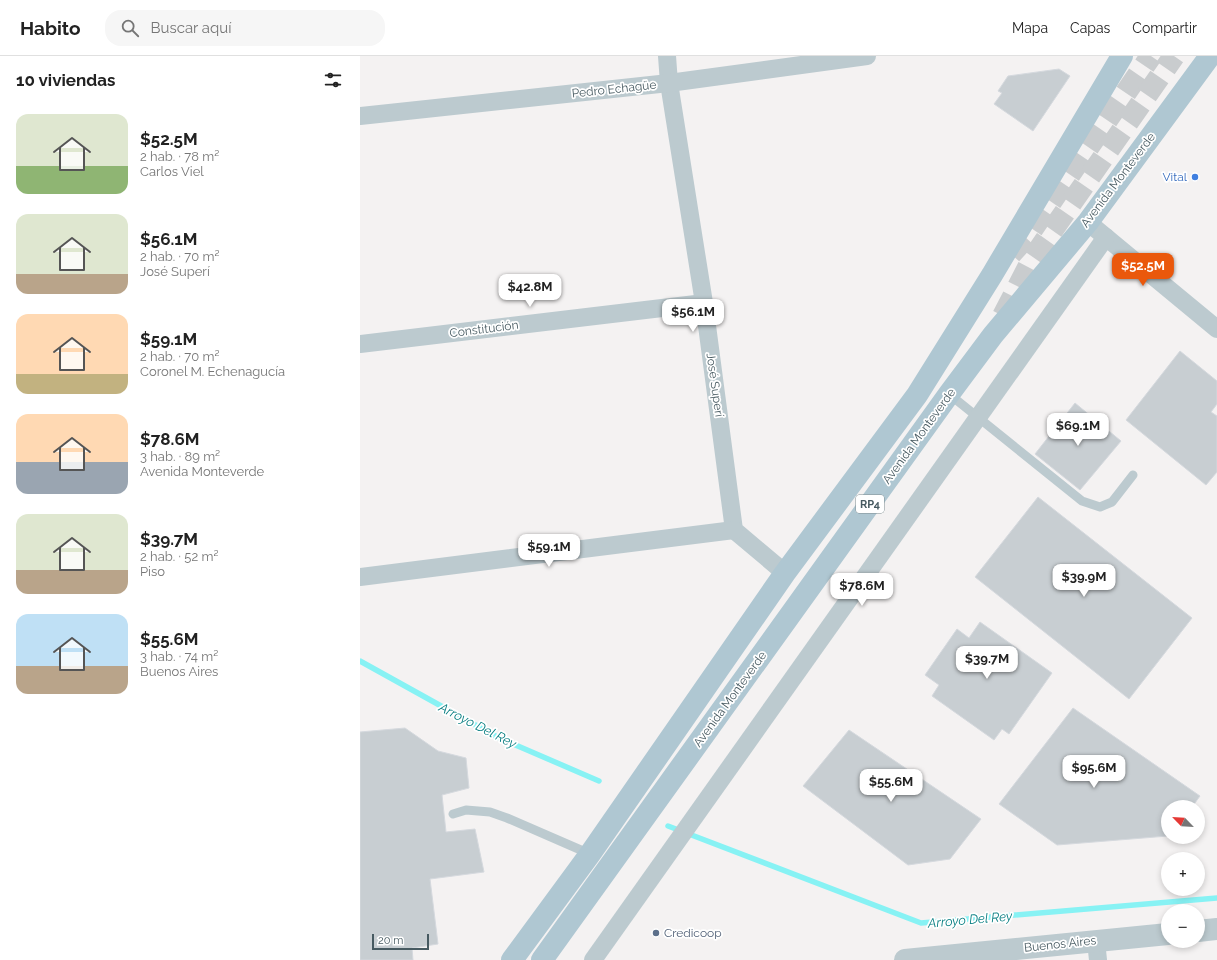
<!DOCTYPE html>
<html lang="es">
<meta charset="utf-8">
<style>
body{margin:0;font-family:Raleway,sans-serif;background:#f6f6f6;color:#222;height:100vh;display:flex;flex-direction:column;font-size:15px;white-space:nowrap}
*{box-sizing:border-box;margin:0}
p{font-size:13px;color:#767676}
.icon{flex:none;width:22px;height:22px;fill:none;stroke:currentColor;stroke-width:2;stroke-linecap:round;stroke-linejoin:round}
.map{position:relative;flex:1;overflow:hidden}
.sheet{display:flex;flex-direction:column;background:#fff;width:360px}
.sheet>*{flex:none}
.needle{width:26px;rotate:295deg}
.controls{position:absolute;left:801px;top:744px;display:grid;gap:8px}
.controls a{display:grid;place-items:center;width:44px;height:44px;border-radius:50%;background:#fff;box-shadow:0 2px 6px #0003;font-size:20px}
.scale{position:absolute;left:12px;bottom:10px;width:57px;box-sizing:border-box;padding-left:4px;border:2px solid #475a61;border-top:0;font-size:11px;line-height:14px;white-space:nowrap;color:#475a61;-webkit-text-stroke:3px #fff;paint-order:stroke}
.price{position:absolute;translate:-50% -34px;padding:0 9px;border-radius:8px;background:#fff;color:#222;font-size:13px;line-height:26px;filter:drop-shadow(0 1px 2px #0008)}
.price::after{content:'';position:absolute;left:50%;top:24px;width:12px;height:9px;margin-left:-6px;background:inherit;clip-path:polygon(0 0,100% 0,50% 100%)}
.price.current{background:#ea580c;color:#fff}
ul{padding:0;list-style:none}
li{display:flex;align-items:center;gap:12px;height:100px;padding:0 16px}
li span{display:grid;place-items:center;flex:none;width:112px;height:80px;border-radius:12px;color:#555}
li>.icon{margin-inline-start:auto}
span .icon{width:48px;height:48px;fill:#fffc;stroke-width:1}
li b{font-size:17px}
h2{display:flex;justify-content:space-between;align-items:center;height:48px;padding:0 16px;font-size:17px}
header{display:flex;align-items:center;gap:24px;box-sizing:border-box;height:56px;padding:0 20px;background:#fff;border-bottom:1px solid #e0e0e0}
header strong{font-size:19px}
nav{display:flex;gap:22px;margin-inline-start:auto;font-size:14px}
.search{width:280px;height:36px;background:#f6f6f6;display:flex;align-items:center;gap:10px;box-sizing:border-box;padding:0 14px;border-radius:16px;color:#767676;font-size:15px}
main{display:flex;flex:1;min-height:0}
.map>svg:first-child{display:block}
</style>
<header>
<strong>Habito</strong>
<div class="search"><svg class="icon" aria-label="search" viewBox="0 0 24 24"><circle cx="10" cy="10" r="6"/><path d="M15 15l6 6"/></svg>Buscar aquí</div>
<nav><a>Mapa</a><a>Capas</a><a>Compartir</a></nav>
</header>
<main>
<section class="sheet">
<h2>10 viviendas<svg class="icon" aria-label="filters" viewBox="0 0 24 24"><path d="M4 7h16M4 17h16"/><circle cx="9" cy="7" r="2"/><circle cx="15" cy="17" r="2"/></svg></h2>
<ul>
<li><span style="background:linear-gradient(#dfe7d0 65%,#8fb573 0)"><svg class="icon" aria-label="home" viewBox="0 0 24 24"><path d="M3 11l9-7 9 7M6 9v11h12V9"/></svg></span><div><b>$52.5M</b><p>2 hab. · 78 m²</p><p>Carlos Viel</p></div></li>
<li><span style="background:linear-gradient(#dfe7d0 75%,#b9a48a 0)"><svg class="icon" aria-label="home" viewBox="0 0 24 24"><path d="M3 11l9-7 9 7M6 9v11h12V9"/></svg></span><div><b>$56.1M</b><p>2 hab. · 70 m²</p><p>José Superí</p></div></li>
<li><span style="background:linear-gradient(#ffd9b3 75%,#c2b280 0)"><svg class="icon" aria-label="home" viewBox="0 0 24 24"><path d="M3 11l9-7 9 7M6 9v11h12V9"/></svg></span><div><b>$59.1M</b><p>2 hab. · 70 m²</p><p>Coronel M. Echenagucía</p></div></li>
<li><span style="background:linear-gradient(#ffd9b3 60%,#9aa5b1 0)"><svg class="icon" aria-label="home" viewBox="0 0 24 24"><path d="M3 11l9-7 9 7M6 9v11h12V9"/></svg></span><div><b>$78.6M</b><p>3 hab. · 89 m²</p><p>Avenida Monteverde</p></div></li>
<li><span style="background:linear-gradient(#dfe7d0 70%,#b9a48a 0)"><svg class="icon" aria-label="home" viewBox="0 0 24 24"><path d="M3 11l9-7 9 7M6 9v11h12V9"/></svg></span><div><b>$39.7M</b><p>2 hab. · 52 m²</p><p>Piso</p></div></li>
<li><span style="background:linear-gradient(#bfe0f5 65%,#b9a48a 0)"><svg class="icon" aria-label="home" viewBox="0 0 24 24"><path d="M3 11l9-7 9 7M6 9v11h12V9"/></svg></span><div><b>$55.6M</b><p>3 hab. · 74 m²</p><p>Buenos Aires</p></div></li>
</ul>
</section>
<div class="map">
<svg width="857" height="904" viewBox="0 0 857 904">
<rect width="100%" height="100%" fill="#f4f2f2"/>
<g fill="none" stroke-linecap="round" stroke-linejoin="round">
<!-- stream -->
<g stroke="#87f2f4" stroke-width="5.5">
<polyline points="0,605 137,681 239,725"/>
<polyline points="308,770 561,867 857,842"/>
</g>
</g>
<!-- building -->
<g fill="#c8ced2" stroke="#d5d9de">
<polygon points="699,13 710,20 673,75 634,48 642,37 638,35 648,20"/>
<polygon points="820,295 857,325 857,348 851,356 857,360 857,416 846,429 766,364"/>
<polygon points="715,347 761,385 720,434 675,398"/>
<polygon points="678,441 832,562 769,643 615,521"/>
<polygon points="620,566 692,617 649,678 642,673 634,684 572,640 579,629 565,619 597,573 609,582"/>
<polygon points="713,652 840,740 832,751 808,751 808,780 697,789 639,748"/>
<polygon points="45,672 78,695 106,702 109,732 82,739 86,776 115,773 124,816 70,823 78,888 52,892 53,904 0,904 0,676"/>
<polygon points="489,674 621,763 590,803 548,809 443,730"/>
</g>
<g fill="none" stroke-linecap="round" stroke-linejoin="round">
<!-- primary-tunnel -->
<g stroke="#c9ccce" stroke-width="22" stroke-dasharray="22 11" stroke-linecap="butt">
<polyline points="651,198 669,178 791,0"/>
<polyline points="643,260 673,202 814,0"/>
</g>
<!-- service -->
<g stroke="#bccacf" stroke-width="9">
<polyline points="589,338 722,445 740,451 752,446 773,419"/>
<polyline points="93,758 106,754 130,756 147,762 230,798"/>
</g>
<!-- minor -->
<g stroke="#bccacf" stroke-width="18">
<polyline points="307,0 309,27 344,247 374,474 425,517"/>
<polyline points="0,60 309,27 507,0"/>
<polyline points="736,173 857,273"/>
<polyline points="0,288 344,247"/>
<polyline points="0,521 374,474"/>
<polyline points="736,885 738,904"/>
<polyline points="233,904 746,181"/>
</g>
<!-- tertiary -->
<g stroke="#bccacf" stroke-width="22">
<polyline points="838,875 857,873"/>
<polyline points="545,904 808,878"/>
</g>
<!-- primary -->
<g stroke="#afc7d2" stroke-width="22">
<polyline points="152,904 230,798 425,517 557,339 632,219 762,0"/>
<polyline points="182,904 589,338 633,279 728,166 850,0"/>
</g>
</g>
<!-- markers -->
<circle fill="#3f7fe0" stroke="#fff" stroke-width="1.5" cx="835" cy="121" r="4"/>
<circle fill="#5c6f8a" stroke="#fff" stroke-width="1.5" cx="296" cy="877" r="4"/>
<g text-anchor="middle" stroke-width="3.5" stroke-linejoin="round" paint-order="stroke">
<!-- shield labels -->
<rect fill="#fff" stroke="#7e8c90" stroke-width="1" x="496" y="439" width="28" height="18" rx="3"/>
<g font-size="11" font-weight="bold" fill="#475a61">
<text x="510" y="452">RP4</text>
</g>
<!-- street labels -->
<g font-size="12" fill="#475a61" stroke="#fff">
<text transform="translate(254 33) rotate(-6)" y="4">Pedro Echagüe</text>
<text transform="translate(758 124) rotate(-53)" y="4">Avenida Monteverde</text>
<text transform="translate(124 273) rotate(-7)" y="4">Constitución</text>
<text transform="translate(355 329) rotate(82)" y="4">José Superí</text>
<text transform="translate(559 380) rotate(-54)" y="4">Avenida Monteverde</text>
<text transform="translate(370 643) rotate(-54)" y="4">Avenida Monteverde</text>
<text transform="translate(700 888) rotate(-6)" y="4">Buenos Aires</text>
</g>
<!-- shop labels -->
<g font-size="12" fill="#366cbe" stroke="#fff" text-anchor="end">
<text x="827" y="125">Vital</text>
</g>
<!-- service labels -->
<g font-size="12" fill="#4e5e75" stroke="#fff" text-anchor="start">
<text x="304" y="881">Credicoop</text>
</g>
<!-- water labels -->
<g font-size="13" font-style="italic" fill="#067d80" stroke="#fff">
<text transform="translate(118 669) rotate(27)" y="5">Arroyo Del Rey</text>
<text transform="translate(610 863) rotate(-5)" y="5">Arroyo Del Rey</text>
</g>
</g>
</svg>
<div class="controls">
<a><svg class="needle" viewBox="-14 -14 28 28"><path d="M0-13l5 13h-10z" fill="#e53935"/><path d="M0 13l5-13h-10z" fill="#767676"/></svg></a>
<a>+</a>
<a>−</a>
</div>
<div class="scale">20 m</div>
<b class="price current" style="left:783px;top:231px">$52.5M</b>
<b class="price" style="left:170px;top:252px">$42.8M</b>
<b class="price" style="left:333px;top:277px">$56.1M</b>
<b class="price" style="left:718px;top:391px">$69.1M</b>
<b class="price" style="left:189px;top:512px">$59.1M</b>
<b class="price" style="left:724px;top:542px">$39.9M</b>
<b class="price" style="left:502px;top:551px">$78.6M</b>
<b class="price" style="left:627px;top:624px">$39.7M</b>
<b class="price" style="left:734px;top:733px">$95.6M</b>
<b class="price" style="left:531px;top:747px">$55.6M</b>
</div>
</main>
